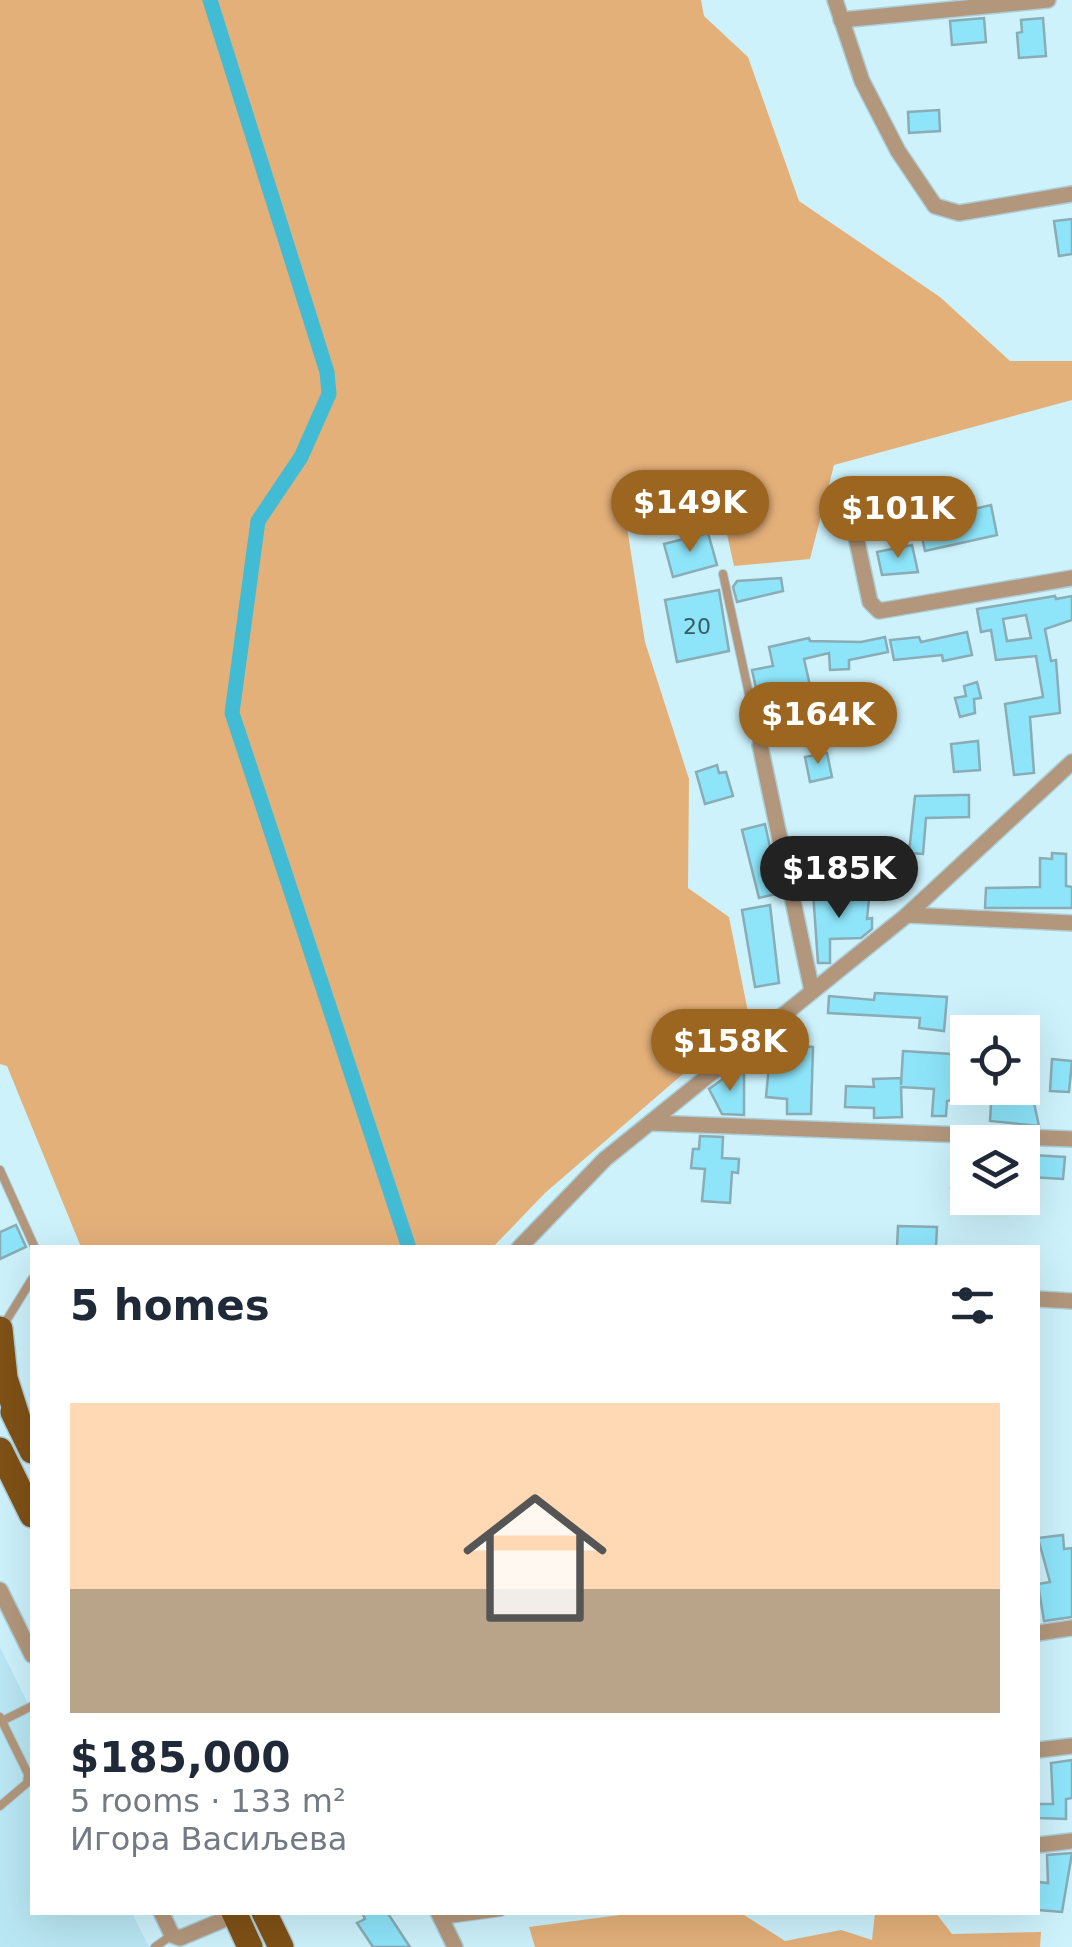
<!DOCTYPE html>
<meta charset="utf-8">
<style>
body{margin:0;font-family:"DejaVu Sans",sans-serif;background:#f6f6f7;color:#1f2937;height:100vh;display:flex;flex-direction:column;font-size:38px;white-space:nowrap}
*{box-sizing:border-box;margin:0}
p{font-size:32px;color:#747a83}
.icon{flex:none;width:55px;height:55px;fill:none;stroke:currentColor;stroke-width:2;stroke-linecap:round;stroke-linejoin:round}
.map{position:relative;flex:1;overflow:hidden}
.panel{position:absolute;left:30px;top:1245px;width:1010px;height:670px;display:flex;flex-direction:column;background:#fff;border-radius:0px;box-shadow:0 10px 40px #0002}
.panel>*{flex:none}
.buttons{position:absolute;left:950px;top:1015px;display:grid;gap:20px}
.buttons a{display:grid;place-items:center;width:90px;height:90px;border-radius:0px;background:#fff;box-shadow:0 10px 40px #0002;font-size:50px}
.price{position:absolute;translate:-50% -85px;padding:0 22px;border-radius:35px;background:#9c6520;color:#fff;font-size:32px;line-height:65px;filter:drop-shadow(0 2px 5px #0008)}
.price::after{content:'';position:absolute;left:50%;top:60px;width:30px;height:22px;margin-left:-15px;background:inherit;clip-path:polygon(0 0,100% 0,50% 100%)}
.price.active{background:#222;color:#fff}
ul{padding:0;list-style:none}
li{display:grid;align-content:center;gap:20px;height:530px;padding:0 40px}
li+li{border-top:2px solid #e0e1e3}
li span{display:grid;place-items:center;height:310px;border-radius:0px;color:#555}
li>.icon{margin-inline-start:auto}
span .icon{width:180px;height:180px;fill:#fffc;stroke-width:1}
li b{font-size:42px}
h2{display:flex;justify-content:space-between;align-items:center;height:120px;padding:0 40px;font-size:42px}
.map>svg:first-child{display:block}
</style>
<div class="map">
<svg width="1072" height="1947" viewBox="0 0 1072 1947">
<rect width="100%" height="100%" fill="#cdf2fc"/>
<!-- built -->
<polygon fill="#b9e7f3" points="0,1647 32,1712 32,1912 132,1913 149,1947 0,1947"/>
<!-- green -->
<g fill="#e4b07a">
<polygon points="0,0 701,0 704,16 748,57 799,201 940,297 1010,361 1072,361 1072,400 834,465 810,559 734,566 716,484 623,502 645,642 689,779 688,888 729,917 749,1017 545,1193 493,1247 81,1247 7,1066 0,1064"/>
<polygon points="741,1913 785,1941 841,1930 872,1940 875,1913 935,1912 952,1934 1041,1932 1040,1947 535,1947 529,1927 635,1913"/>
</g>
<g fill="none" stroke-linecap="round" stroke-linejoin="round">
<!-- canal -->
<polyline stroke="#42bbd4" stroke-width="15" points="210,0 327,372 329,394 301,457 258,521 232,713 409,1248"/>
</g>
<!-- building -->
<g fill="#8ee5fa" stroke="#89acb5" stroke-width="2.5" fill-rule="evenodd">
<polygon points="984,18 986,42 952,45 950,21"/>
<polygon points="1043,18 1046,56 1019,58 1017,33 1022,32 1021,20"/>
<polygon points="939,110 940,131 909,133 908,112"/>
<polygon points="1072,219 1072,254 1059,256 1054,221"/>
<polygon points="991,505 997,535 925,551 920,528 967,519 965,511"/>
<polygon points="708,533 717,565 673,577 664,544"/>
<polygon points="912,545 918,572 882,575 877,552"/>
<polygon points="781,578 783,591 737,602 733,587 737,581"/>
<polygon points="719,590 729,651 677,662 665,600"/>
<path d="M1055,596L1056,599L1072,596V620L1045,629L1051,661L1056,660L1060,713L1030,717L1034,773L1014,775L1005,704L1043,697L1036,656L996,660L991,630L981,632L977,609ZM1026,615L1031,638L1007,641L1003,619Z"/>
<polygon points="967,632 972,655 943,661 942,655 894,660 890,640 919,637 921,642"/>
<polygon points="885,637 888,652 849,660 849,669 830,670 829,653 804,659 820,730 786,738 777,698 759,702 752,670 773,666 769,647 809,638 810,641 861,642"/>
<polygon points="977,682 981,698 974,699 975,713 960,717 955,698 966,696 964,686"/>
<polygon points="978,741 980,770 954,772 951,744"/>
<polygon points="827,753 832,777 810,782 805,757"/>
<polygon points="717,765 719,773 726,772 733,796 705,804 696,772"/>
<polygon points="962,795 969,795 969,817 926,818 923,854 909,853 915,796"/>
<polygon points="765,824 780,893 759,898 742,830"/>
<polygon points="1052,853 1066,854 1066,886 1072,887 1072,908 985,908 986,888 1040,887 1040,858 1052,859"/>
<polygon points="813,892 869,899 867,919 872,918 872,929 861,938 830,939 830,963 818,963"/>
<polygon points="770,905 779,983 755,987 742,910"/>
<polygon points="875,993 947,997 944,1031 919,1028 920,1018 828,1013 829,996 874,1000"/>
<polygon points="771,1044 813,1047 811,1114 787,1114 787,1099 766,1097"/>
<polygon points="903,1051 968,1055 968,1096 947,1101 946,1116 932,1116 934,1089 901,1087 902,1117 874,1118 874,1108 845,1107 846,1086 874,1087 873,1079 901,1078 901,1085"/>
<polygon points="1052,1059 1072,1061 1069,1092 1050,1091"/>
<polygon points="734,1071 744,1071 744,1115 722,1114 709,1089"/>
<polygon points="992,1088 1011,1089 1011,1098 1033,1098 1039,1126 990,1121"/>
<polygon points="700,1136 723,1137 722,1158 739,1159 738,1173 732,1172 730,1203 702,1201 705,1169 691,1168 693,1149 699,1149"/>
<polygon points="958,1146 968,1146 968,1190 951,1188"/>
<polygon points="1032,1155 1065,1157 1063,1179 1030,1177"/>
<polygon points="16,1225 26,1247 0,1259 0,1232"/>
<polygon points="898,1226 937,1227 936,1248 897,1248"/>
<polygon points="1063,1535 1064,1549 1072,1548 1072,1617 1044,1621 1038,1584 1050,1582 1038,1538"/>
<polygon points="1072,1760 1072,1798 1066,1799 1066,1819 1038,1818 1038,1804 1053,1804 1051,1763"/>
<polygon points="1072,1853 1062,1912 1038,1910 1038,1882 1048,1883 1047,1855"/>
<polygon points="362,1912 387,1912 410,1947 373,1947 357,1923 365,1919"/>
</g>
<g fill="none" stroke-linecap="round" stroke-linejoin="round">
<defs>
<g id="lane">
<polyline points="723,574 760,745"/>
<polyline points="0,1170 35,1248"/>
<polyline points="3,1326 32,1279"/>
<polyline points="0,1717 28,1774 27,1783 0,1806"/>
<polyline points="2,1721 32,1706"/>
<polyline points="442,1920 501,1912"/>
<polyline points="155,1947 172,1935"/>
</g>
<g id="street">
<polyline points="835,0 862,81 898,151 935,206 959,213 1072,194"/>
<polyline points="841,20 1048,0"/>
<polyline points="849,504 870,602 879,611 1072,578"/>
<polyline points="760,745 812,991"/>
<polyline points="907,915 1072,923"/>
<polyline points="650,1123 1072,1139"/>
<polyline points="519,1248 605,1159 907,915 1072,762"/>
<polyline points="1038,1299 1072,1301"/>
<polyline points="0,1590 32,1655"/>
<polyline points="1038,1633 1072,1628"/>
<polyline points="1038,1750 1072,1746"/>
<polyline points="1038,1845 1072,1841"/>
<polyline points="161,1912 172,1935 180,1938 242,1912"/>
<polyline points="438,1912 455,1947"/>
</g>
<g id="primary">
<polyline points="0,1329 5,1378 21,1428"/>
<polyline points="13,1412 32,1451"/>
<polyline points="0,1450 32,1515"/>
<polyline points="234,1912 250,1947"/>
<polyline points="264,1912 281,1947"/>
</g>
</defs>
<!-- lane casing -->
<use href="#lane" stroke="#adced7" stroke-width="10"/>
<!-- street casing -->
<use href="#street" stroke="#adced7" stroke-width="18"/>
<!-- primary casing -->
<use href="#primary" stroke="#adced7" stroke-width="28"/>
<!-- lane -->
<use href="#lane" stroke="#b2977c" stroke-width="8"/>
<!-- street -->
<use href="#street" stroke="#b2977c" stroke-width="15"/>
<!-- primary -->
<use href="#primary" stroke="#7f5116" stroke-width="25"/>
</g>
<g text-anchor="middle" stroke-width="10" stroke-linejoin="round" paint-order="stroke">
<!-- number labels -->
<g font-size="22" fill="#395a62">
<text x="697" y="634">20</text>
</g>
</g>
</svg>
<div class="buttons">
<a><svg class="icon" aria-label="locate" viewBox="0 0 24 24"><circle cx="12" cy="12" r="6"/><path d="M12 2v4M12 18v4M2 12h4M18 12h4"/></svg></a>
<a><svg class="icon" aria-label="layers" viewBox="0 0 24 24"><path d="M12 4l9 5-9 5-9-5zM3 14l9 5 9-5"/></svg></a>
</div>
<b class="price" style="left:690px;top:555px">$149K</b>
<b class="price" style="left:898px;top:561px">$101K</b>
<b class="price" style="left:818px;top:767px">$164K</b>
<b class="price active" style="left:839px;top:921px">$185K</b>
<b class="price" style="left:730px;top:1094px">$158K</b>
<section class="panel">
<h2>5 homes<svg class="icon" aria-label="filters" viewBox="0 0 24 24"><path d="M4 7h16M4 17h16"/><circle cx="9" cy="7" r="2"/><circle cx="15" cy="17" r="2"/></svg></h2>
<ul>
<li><span style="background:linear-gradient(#ffd9b3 60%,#b9a48a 0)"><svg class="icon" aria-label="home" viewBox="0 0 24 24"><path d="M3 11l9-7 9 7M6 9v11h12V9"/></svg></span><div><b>$185,000</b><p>5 rooms · 133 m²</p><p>Игора Васиљева</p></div></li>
</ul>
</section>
</div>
